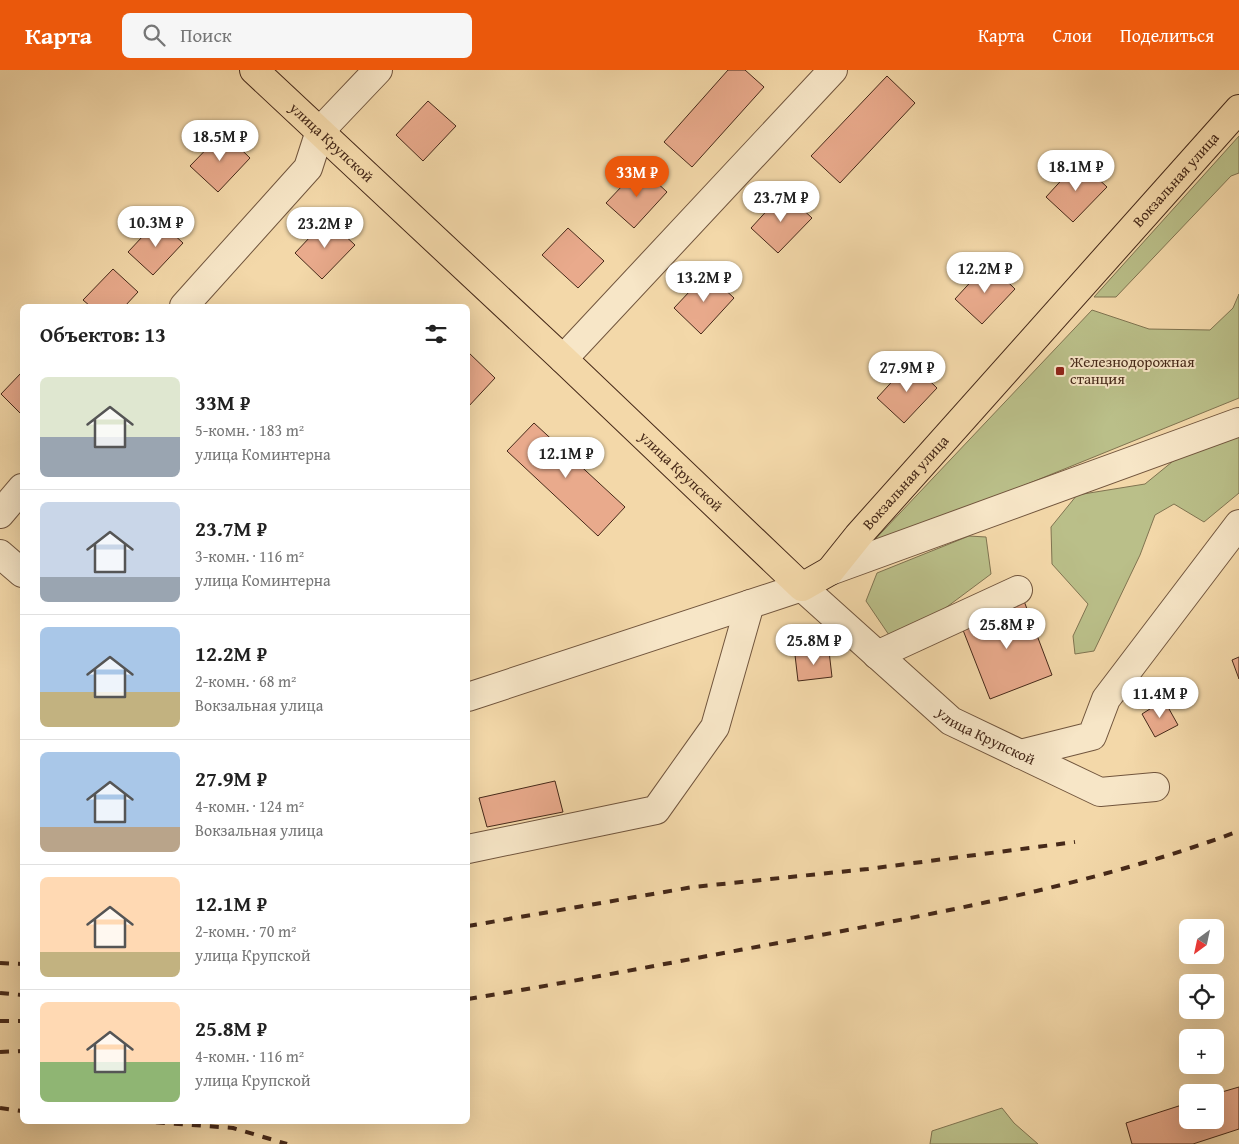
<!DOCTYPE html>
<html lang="ru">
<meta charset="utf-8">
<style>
body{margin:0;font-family:"Gentium Book Plus",serif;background:#f6f6f6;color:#222;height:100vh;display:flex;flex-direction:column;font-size:19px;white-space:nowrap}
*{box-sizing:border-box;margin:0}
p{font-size:16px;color:#767676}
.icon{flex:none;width:28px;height:28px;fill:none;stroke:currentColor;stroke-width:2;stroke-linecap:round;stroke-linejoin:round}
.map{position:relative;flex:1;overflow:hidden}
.panel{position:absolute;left:20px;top:234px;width:450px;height:820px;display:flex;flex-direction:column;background:#fff;border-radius:8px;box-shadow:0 5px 20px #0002}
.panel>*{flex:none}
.needle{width:32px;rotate:213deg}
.controls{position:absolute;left:1179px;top:849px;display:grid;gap:10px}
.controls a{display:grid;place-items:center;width:45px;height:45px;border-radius:8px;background:#fff;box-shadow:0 5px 20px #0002;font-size:25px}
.price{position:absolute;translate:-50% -42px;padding:0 11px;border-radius:18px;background:#fff;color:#222;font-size:16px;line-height:32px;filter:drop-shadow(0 1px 2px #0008)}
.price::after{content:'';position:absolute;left:50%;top:30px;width:15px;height:11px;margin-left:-8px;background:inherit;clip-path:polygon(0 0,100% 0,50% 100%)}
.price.on{background:#ea580c;color:#fff}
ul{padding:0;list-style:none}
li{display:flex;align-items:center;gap:15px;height:125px;padding:0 20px}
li+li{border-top:1px solid #e0e0e0}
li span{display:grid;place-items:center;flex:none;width:140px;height:100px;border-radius:8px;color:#555}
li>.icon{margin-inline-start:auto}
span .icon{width:60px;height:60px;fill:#fffc;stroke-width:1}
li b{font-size:21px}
h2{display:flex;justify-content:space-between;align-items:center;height:60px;padding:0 20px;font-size:21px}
header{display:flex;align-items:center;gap:30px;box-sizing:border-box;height:70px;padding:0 25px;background:#ea580c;color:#fff}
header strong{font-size:24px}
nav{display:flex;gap:28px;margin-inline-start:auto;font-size:18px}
.search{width:350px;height:45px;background:#f6f6f6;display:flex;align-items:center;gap:12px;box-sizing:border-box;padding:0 18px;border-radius:8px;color:#767676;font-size:19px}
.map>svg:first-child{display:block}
</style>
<header>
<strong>Карта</strong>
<div class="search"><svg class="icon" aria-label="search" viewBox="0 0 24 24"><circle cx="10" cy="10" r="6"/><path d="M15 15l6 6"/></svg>Поиск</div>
<nav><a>Карта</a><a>Слои</a><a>Поделиться</a></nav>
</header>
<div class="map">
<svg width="1239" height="1074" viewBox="0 0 1239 1074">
<rect width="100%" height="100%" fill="#f3d8a9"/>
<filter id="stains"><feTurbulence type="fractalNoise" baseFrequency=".004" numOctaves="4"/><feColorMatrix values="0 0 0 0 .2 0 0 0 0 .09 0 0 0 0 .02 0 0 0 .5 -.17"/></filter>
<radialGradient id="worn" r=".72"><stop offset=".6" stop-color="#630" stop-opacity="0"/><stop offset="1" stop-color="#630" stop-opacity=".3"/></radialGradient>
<!-- green -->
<g fill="#babf89" stroke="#807451">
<polygon points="1239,66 1239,103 1231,106 1116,227 1094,227"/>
<polygon points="1239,224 1239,328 865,480 1092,240 1149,259 1210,260 1233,238"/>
<polygon points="1239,361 1239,423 1204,452 1174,434 1155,445 1140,485 1094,581 1075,584 1073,566 1088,534 1052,494 1051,457 1077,425 1145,414 1183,383"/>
<polygon points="969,466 986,467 991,504 932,548 889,565 866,531 877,503"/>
<polygon points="1002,1038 1014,1053 1038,1074 930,1074 932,1061"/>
</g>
<!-- building -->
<g fill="#e9aa8c" stroke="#462919">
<polygon points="728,0 745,0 764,17 692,97 664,72"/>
<polygon points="887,6 915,33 840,113 811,86"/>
<polygon points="428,31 456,56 423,91 396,65"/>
<polygon points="223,62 250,88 218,122 190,96"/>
<polygon points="1079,91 1107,117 1073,152 1046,127"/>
<polygon points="640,97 667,122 634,158 606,133"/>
<polygon points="784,122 812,148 778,183 751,158"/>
<polygon points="327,149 355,175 322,209 295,183"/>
<polygon points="158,150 183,173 153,205 128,182"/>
<polygon points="568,158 604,191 578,218 542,185"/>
<polygon points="988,193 1015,219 982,254 955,229"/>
<polygon points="113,199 138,222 125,236 90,236 83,230"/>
<polygon points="707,203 734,228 701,264 674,238"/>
<polygon points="468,282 495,308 468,337"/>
<polygon points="910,292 937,318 904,353 877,328"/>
<polygon points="22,302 22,345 1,324"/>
<polygon points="534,353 625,437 598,466 507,381"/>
<polygon points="1024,531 1052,605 990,629 961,555"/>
<polygon points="829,581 832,607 798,611 795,585"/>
<polygon points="1239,587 1239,609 1232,590"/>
<polygon points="1164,630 1178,655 1155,667 1142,644"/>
<polygon points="555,711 563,742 487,757 479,728"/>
<polygon points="1239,1017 1239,1059 1193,1074 1132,1074 1126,1053 1188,1033 1188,1050 1215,1050 1215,1024"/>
</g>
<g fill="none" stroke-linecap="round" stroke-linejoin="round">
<defs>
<g id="minor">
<polyline points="184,236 308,98 320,61 378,0"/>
<polyline points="563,289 833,0"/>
<polyline points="0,444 22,418"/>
<polyline points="0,484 22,503"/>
<polyline points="830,501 1239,352"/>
<polyline points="877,585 1018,520"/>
<path id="s1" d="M468,627L802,517L951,651L1100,722L1155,717"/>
<polyline points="1020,684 1092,666 1106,629 1239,454"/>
<polyline points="468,779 656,740 715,657 750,534"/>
</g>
<g id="major">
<path id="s2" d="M254,0L563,289L802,517L830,501L858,466L1239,39"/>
</g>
</defs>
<!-- minor casing -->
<use href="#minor" stroke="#71553d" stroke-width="30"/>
<!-- major casing -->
<use href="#major" stroke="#462919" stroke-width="30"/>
<!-- minor -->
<use href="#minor" stroke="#f7e6c7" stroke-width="28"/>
<!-- major -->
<use href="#major" stroke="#f3d8a9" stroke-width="28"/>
<!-- rail -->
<g stroke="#462919" stroke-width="4" stroke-dasharray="9 9" stroke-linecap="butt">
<polyline points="468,856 693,817 868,799 1075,772"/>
<polyline points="0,893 22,894"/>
<polyline points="0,923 22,925"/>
<path d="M468,929C578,911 689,889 800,869C948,841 1097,814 1239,761"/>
<polyline points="0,951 22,951"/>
<polyline points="0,982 22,981"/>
<polyline points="0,1038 22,1041"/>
<polyline points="138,1051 233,1058 287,1074"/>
</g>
</g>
<!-- markers -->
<rect fill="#8f2418" stroke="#f7e6c7" stroke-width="2" x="1055" y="296" width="10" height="10" rx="2.5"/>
<g text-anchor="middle" stroke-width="4" stroke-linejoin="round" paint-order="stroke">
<!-- street labels -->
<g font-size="15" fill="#462919" stroke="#f7e6c7">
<text dy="5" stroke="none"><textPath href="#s2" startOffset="106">улица Крупской</textPath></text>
<text dy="5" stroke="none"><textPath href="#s2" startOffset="1308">Вокзальная улица</textPath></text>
<text dy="5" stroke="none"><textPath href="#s2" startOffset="586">улица Крупской</textPath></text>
<text dy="5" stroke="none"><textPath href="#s2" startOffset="902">Вокзальная улица</textPath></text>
<text dy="5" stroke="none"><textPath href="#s1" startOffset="590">улица Крупской</textPath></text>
</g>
<!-- poi labels -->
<g font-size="15" fill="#462919" stroke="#f7e6c7" text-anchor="start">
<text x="1070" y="297">Железнодорожная<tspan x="1070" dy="17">станция</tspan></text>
</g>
</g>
<rect width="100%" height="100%" filter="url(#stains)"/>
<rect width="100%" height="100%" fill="url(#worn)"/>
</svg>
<div class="controls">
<a><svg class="needle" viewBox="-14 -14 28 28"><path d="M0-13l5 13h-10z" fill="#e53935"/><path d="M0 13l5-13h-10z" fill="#767676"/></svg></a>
<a><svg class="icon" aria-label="locate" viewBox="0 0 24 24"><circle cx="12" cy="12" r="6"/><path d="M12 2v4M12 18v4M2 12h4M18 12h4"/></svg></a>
<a>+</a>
<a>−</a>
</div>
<b class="price" style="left:220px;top:92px">18.5M ₽</b>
<b class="price" style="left:1076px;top:122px">18.1M ₽</b>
<b class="price on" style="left:637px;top:128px">33M ₽</b>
<b class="price" style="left:781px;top:153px">23.7M ₽</b>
<b class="price" style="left:156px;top:178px">10.3M ₽</b>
<b class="price" style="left:325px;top:179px">23.2M ₽</b>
<b class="price" style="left:985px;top:224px">12.2M ₽</b>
<b class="price" style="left:704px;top:233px">13.2M ₽</b>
<b class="price" style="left:907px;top:323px">27.9M ₽</b>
<b class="price" style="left:566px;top:409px">12.1M ₽</b>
<b class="price" style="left:1007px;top:580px">25.8M ₽</b>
<b class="price" style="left:814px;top:596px">25.8M ₽</b>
<b class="price" style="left:1160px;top:649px">11.4M ₽</b>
<section class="panel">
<h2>Объектов: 13<svg class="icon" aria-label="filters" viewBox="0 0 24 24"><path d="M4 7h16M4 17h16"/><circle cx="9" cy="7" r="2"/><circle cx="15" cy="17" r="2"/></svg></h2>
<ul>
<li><span style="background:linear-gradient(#dfe7d0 60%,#9aa5b1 0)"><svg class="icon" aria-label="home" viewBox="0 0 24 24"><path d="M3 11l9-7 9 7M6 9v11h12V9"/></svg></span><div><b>33M ₽</b><p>5-комн. · 183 m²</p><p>улица Коминтерна</p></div></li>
<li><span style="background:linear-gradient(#c9d6e8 75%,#9aa5b1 0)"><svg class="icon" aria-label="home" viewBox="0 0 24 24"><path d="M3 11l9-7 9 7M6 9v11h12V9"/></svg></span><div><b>23.7M ₽</b><p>3-комн. · 116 m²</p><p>улица Коминтерна</p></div></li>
<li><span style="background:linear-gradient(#a9c7e8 65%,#c2b280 0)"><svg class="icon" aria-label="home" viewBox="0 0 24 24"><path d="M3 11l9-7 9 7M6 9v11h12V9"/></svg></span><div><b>12.2M ₽</b><p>2-комн. · 68 m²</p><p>Вокзальная улица</p></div></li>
<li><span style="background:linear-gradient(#a9c7e8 75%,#b9a48a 0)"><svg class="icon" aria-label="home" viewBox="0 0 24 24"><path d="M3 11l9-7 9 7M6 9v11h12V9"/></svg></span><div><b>27.9M ₽</b><p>4-комн. · 124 m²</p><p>Вокзальная улица</p></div></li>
<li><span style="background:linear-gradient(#ffd9b3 75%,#c2b280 0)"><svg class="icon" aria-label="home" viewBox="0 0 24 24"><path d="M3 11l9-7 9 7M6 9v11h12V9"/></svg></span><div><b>12.1M ₽</b><p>2-комн. · 70 m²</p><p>улица Крупской</p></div></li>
<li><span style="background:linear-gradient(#ffd9b3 60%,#8fb573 0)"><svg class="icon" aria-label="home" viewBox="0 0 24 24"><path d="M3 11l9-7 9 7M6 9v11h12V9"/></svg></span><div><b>25.8M ₽</b><p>4-комн. · 116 m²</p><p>улица Крупской</p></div></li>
</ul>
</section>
</div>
